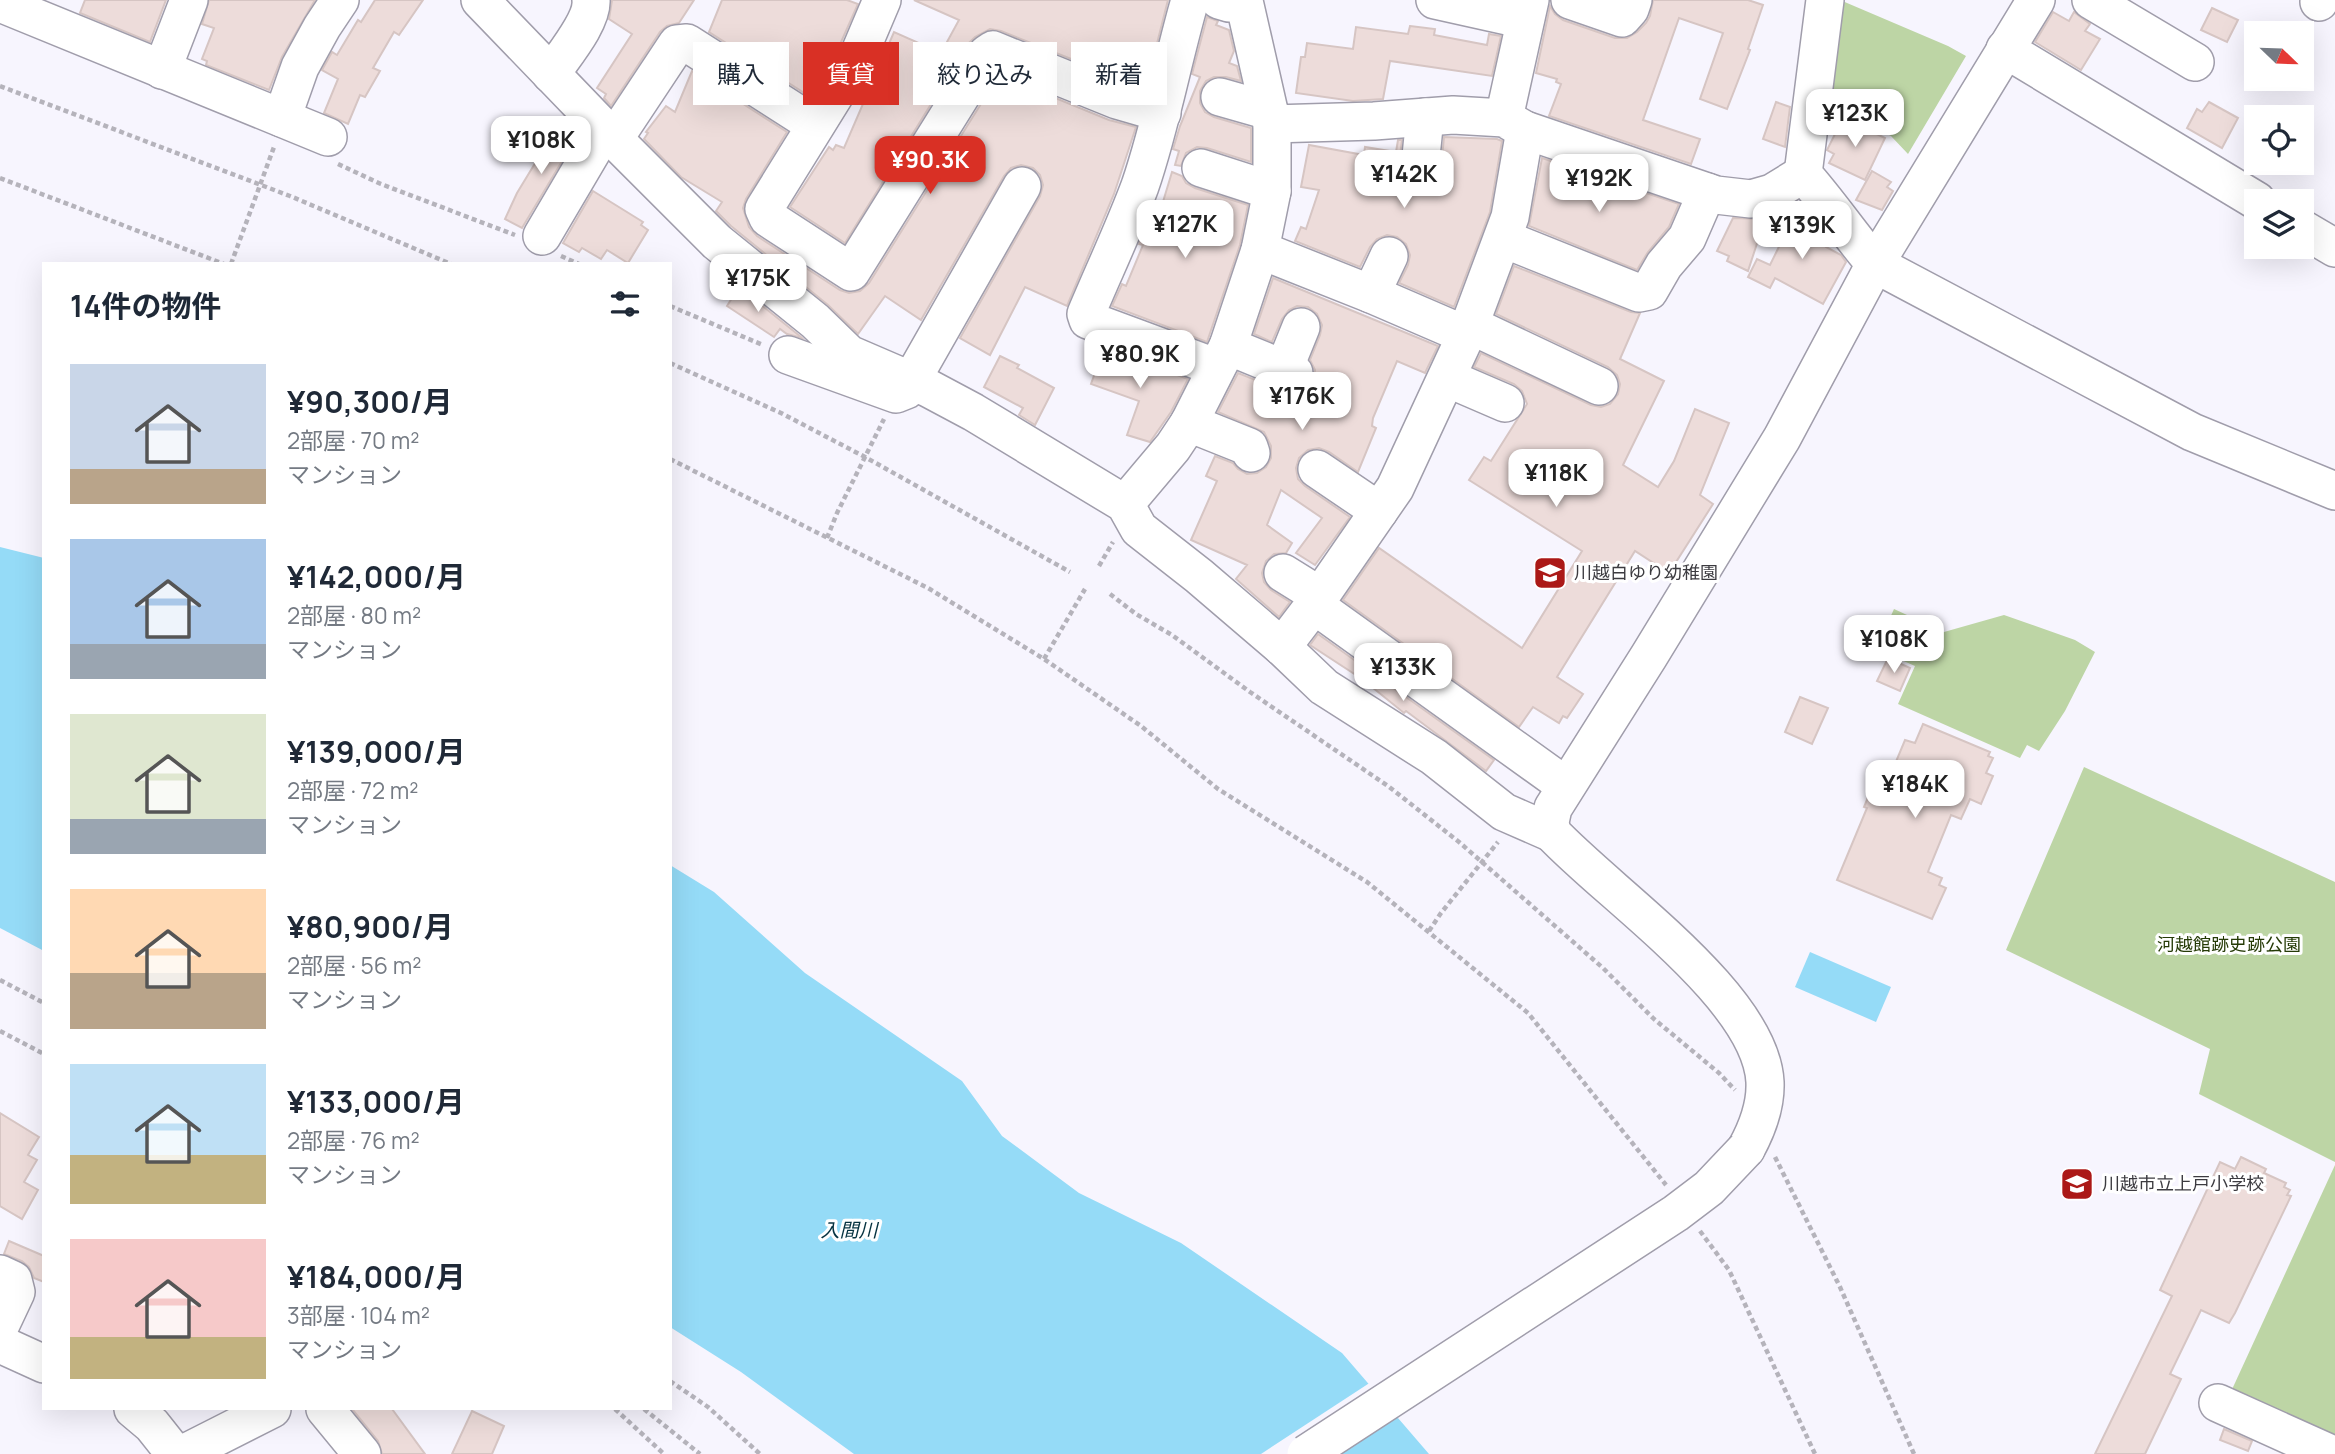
<!DOCTYPE html>
<html lang="ja">
<meta charset="utf-8">
<style>
body{margin:0;font-family:Manrope,"Noto Sans JP",sans-serif;background:#f6f6f7;color:#1f2937;height:100vh;display:flex;flex-direction:column;font-size:26px;white-space:nowrap}
*{box-sizing:border-box;margin:0}
p{font-size:23px;color:#747a83}
.icon{flex:none;width:38px;height:38px;fill:none;stroke:currentColor;stroke-width:2;stroke-linecap:round;stroke-linejoin:round}
.map{position:relative;flex:1;overflow:hidden}
.sheet{position:absolute;left:42px;top:262px;width:630px;height:1148px;display:flex;flex-direction:column;background:#fff;border-radius:0px;box-shadow:0 7px 28px #0002}
.sheet>*{flex:none}
.banner{position:absolute;left:693px;top:42px;width:665px;height:63px;display:flex;gap:14px}
.needle{width:46px;rotate:113deg}
.fabs{position:absolute;left:2244px;top:21px;display:grid;gap:14px}
.fabs a{display:grid;place-items:center;width:70px;height:70px;border-radius:0px;background:#fff;box-shadow:0 7px 28px #0002;font-size:35px}
.price{position:absolute;translate:-50% -60px;padding:0 16px;border-radius:14px;background:#fff;color:#222;font-size:23px;line-height:46px;filter:drop-shadow(0 2px 4px #0008)}
.price::after{content:'';position:absolute;left:50%;top:42px;width:21px;height:16px;margin-left:-10px;background:inherit;clip-path:polygon(0 0,100% 0,50% 100%)}
.price.selected{background:#d93025;color:#fff}
ul{padding:0;list-style:none}
li{display:flex;align-items:center;gap:21px;height:175px;padding:0 28px}
li span{display:grid;place-items:center;flex:none;width:196px;height:140px;border-radius:0px;color:#555}
li>.icon{margin-inline-start:auto}
span .icon{width:84px;height:84px;fill:#fffc;stroke-width:1}
li b{font-size:30px}
h2{display:flex;justify-content:space-between;align-items:center;height:84px;padding:0 28px;font-size:30px}
.tag{padding:0 24px;border-radius:0px;background:#fff;box-shadow:0 7px 28px #0002;font-size:24px;line-height:63px}
.tag.selected{background:#d93025;color:#fff}
.map>svg:first-child{display:block}
</style>
<div class="map">
<svg width="2335" height="1454" viewBox="0 0 2335 1454">
<rect width="100%" height="100%" fill="#f7f5fe"/>
<!-- green -->
<g fill="#bdd5a5">
<polygon points="1840,0 1948,46 1966,56 1908,154 1891,136 1822,103"/>
<polygon points="1894,609 1944,632 2004,615 2075,640 2095,652 2065,711 2039,751 2027,745 2020,758 1898,704 1915,666 1876,649"/>
<polygon points="2084,767 2335,882 2335,1162 2199,1094 2210,1049 2006,950"/>
<polygon points="2335,1165 2335,1448 2229,1396"/>
</g>
<!-- water -->
<g fill="#95dbf7">
<polygon points="0,547 44,558 44,951 0,928"/>
<polygon points="670,865 714,892 805,973 962,1081 1002,1136 1079,1193 1181,1243 1342,1353 1429,1454 854,1454 741,1372 670,1327"/>
<polygon points="1810,952 1891,987 1876,1022 1795,987"/>
</g>
<!-- pier -->
<polygon fill="#f7f5fe" points="1371,1382 1398,1413 1336,1454 1261,1454"/>
<!-- building -->
<g fill="#eddcda" stroke="#d6c5c3" stroke-width="2">
<polygon points="85,0 166,0 150,42 80,13"/>
<polygon points="209,0 315,0 282,57 269,90 206,65 207,61 202,59 214,28 202,24"/>
<polygon points="375,0 423,0 399,35 394,32 373,68 380,71 365,97 360,95 348,124 324,113 338,79 322,70 332,52 337,55 358,20 361,22"/>
<polygon points="612,0 694,0 679,23 667,26 660,32 611,106 604,98 606,94 597,88 632,34 609,19"/>
<polygon points="722,0 847,0 858,4 838,49 809,96 709,32"/>
<polygon points="914,0 1168,0 1146,87 1124,80 1001,31 990,29 975,37 969,43 845,243 790,207 829,147 833,150 836,145 844,148 894,32 941,53 959,20"/>
<polygon points="1653,0 1748,0 1763,5 1748,49 1750,50 1727,109 1700,99 1723,33 1679,18 1643,120 1700,139 1691,164 1549,116 1561,84 1556,82 1557,79 1536,73 1550,6 1555,14 1563,20 1615,38 1627,38 1637,32 1646,23 1650,16"/>
<polygon points="2212,8 2238,20 2227,42 2201,30"/>
<polygon points="2053,12 2069,21 2074,12 2090,24 2085,31 2100,39 2081,70 2035,42"/>
<polygon points="1207,17 1218,21 1216,25 1229,30 1234,51 1229,63 1237,66 1241,81 1226,77 1214,77 1206,81 1200,91 1200,103 1205,112 1214,117 1251,128 1251,162 1207,148 1197,147 1186,153 1181,166 1175,165 1179,151 1173,149 1180,126 1200,77 1192,74"/>
<polygon points="1410,26 1435,29 1434,35 1487,45 1489,34 1501,36 1492,76 1390,61 1383,99 1353,101 1296,93 1301,57 1305,57 1307,43 1353,49 1356,27 1408,34"/>
<polygon points="692,71 787,132 746,199 743,208 749,227 757,236 840,290 849,293 860,291 869,283 999,75 1109,120 1136,127 1114,194 1067,306 1025,287 990,355 960,338 1040,196 1043,185 1040,175 1033,168 1021,165 1011,168 1004,176 921,320 885,296 858,334 828,305 731,226 716,211 722,202 681,177 644,139 648,133 646,132 666,106 675,112"/>
<polygon points="1776,102 1790,107 1785,147 1763,139"/>
<polygon points="2209,102 2238,118 2222,148 2187,128 2197,109 2202,112"/>
<polygon points="1843,118 1885,138 1865,180 1829,163 1834,154 1827,150"/>
<polygon points="566,120 579,133 522,228 505,219 517,193 548,142 552,144"/>
<polygon points="1444,137 1497,139 1502,141 1490,212 1454,307 1399,283 1408,265 1410,255 1406,244 1397,237 1387,235 1377,239 1370,247 1360,267 1295,241 1301,227 1306,229 1319,190 1301,187 1309,145 1364,155 1365,147 1396,152 1398,140 1402,140 1399,164 1401,174 1407,183 1419,187 1429,185 1437,178 1441,168"/>
<polygon points="1542,158 1679,204 1669,227 1648,252 1637,270 1529,226"/>
<polygon points="1872,171 1891,182 1887,187 1893,191 1882,210 1856,200"/>
<polygon points="1172,172 1182,176 1186,183 1195,188 1248,205 1240,245 1207,342 1112,306 1122,284 1126,286 1143,245 1139,244 1152,212 1159,215"/>
<polygon points="593,191 643,222 641,225 648,230 628,263 607,250 601,259 582,248 579,252 563,243"/>
<polygon points="1797,210 1809,214 1828,239 1826,247 1841,255 1846,262 1823,304 1775,278 1770,288 1748,277 1757,259 1770,265"/>
<polygon points="1733,218 1765,219 1748,271 1727,261 1729,256 1717,251"/>
<polygon points="1514,266 1631,312 1640,313 1620,359 1664,381 1623,465 1658,487 1674,461 1695,409 1729,423 1700,495 1713,504 1669,573 1635,551 1557,677 1583,694 1567,718 1563,716 1559,723 1533,707 1519,727 1343,600 1379,548 1522,648 1582,551 1469,480 1484,457 1491,461 1527,404 1522,391 1514,384 1474,367 1481,353 1591,405 1601,407 1610,404 1618,394 1620,384 1617,375 1608,367 1496,314"/>
<polygon points="1273,278 1438,346 1425,373 1397,361 1373,418 1372,426 1376,428 1358,472 1329,452 1319,448 1308,450 1299,458 1296,468 1298,479 1305,486 1350,517 1315,565 1296,553 1322,518 1281,490 1267,525 1292,543 1286,553 1274,554 1266,561 1262,573 1264,582 1271,590 1290,602 1279,617 1236,579 1247,565 1191,540 1217,481 1206,476 1215,456 1233,463 1238,469 1247,474 1257,473 1266,467 1271,458 1271,446 1264,432 1218,412 1238,373 1286,392 1296,394 1306,390 1314,380 1315,370 1310,360 1320,335 1322,325 1317,314 1308,307 1297,306 1289,310 1282,319 1272,342 1254,334"/>
<polygon points="739,287 801,337 802,338 787,334 780,329 774,337 727,306"/>
<polygon points="1104,348 1188,379 1171,412 1150,442 1127,435 1139,401 1091,384"/>
<polygon points="1000,356 1019,365 1017,368 1054,388 1035,425 1019,415 1023,408 984,387"/>
<polygon points="1318,634 1494,760 1486,771 1406,711 1404,713 1362,679 1310,645"/>
<polygon points="1888,658 1910,668 1900,691 1877,681"/>
<polygon points="1800,697 1828,708 1812,744 1785,732"/>
<polygon points="1923,724 1990,752 1988,756 1993,758 1986,773 1993,776 1981,804 1970,799 1961,819 1951,815 1929,869 1928,872 1942,878 1939,885 1946,888 1932,919 1837,880 1867,808 1864,807 1874,783 1885,788 1905,740 1915,743"/>
<polygon points="0,1113 39,1137 28,1155 37,1160 24,1182 38,1190 22,1219 0,1206"/>
<polygon points="2241,1157 2266,1169 2264,1173 2286,1183 2284,1187 2290,1190 2287,1195 2291,1196 2235,1313 2229,1323 2201,1310 2170,1374 2181,1379 2145,1454 2095,1454 2172,1296 2160,1290 2220,1162 2235,1169"/>
<polygon points="9,1241 44,1256 44,1282 34,1278 29,1267 22,1261 4,1254"/>
<polygon points="352,1409 392,1409 425,1454 382,1454 378,1441"/>
<polygon points="472,1411 504,1426 492,1454 452,1454"/>
<polygon points="2224,1429 2252,1441 2248,1451 2220,1440"/>
</g>
<g fill="none" stroke-linecap="round" stroke-linejoin="round">
<defs>
<g id="minor">
<polyline points="480,0 614,139 717,242 815,321 849,354 928,388 973,412 1125,504 1139,529 1199,576 1282,647 1324,687 1434,757 1504,812 1552,833"/>
<polyline points="882,0 857,59 764,209 768,218 851,272 987,54 993,50 1117,100 1162,113"/>
<path d="M1190,0C1172,62 1161,125 1140,186C1124,229 1104,271 1086,314L1088,320L1215,367"/>
<polyline points="1435,0 1525,20"/>
<polyline points="1570,0 1622,18 1630,9 1633,0"/>
<path d="M1825,0L1803,174C1829,203 1850,235 1875,264L2192,432L2335,491"/>
<polyline points="2091,0 2195,62"/>
<polyline points="2319,2 2320,0"/>
<polyline points="0,3 328,137"/>
<polyline points="2005,49 2257,201"/>
<polyline points="162,70 189,0"/>
<path d="M551,74C563,56 593,21 591,0"/>
<polyline points="1220,97 1269,111"/>
<polyline points="282,118 300,67 322,27 340,0"/>
<polyline points="1504,118 1530,0"/>
<polyline points="1272,124 1374,121 1453,115 1504,118 1525,130 1716,195 1751,199 1772,193 1803,174"/>
<polyline points="614,139 677,44 687,43 815,125"/>
<polyline points="1420,166 1425,117"/>
<polyline points="1201,168 1272,191"/>
<polyline points="2301,228 2335,248"/>
<polyline points="542,236 605,129"/>
<polyline points="1504,239 1639,293 1649,291 1664,265 1687,238 1707,192"/>
<polyline points="1260,250 1371,294 1466,335 1510,217 1525,130"/>
<polyline points="1371,294 1389,256"/>
<polyline points="1470,325 1599,386"/>
<polyline points="1228,346 1294,373"/>
<polyline points="788,355 896,394 906,390 1022,186"/>
<polyline points="1284,369 1301,327"/>
<polyline points="1447,378 1505,403"/>
<polyline points="1189,423 1249,447 1251,453"/>
<polyline points="1317,469 1379,511"/>
<polyline points="1125,504 1173,447 1189,423 1228,346 1260,250 1272,191 1272,124 1244,1 1229,3 1219,0"/>
<polyline points="1283,573 1320,596"/>
<polyline points="1314,605 1566,786"/>
<polyline points="1282,647 1314,605 1395,488 1466,335"/>
<path d="M1746,1149C1757,1129 1766,1106 1765,1082C1761,997 1609,894 1552,833L1550,822L1553,808L1649,656L1782,438L1875,264L2036,0"/>
<polyline points="0,1274 13,1280 16,1292 0,1326"/>
<polyline points="0,1344 44,1364"/>
<polyline points="2218,1403 2331,1454"/>
<polyline points="133,1409 152,1425 175,1454"/>
<polyline points="325,1409 362,1454"/>
<polyline points="183,1454 272,1409"/>
</g>
</defs>
<!-- minor casing -->
<use href="#minor" stroke="#a09dab" stroke-width="40"/>
<!-- path -->
<g stroke="#b5b3bb" stroke-width="4.5" stroke-dasharray="5 3.5" stroke-linecap="butt">
<polyline points="0,86 290,196 451,264"/>
<polyline points="338,164 381,184 515,235"/>
<polyline points="0,178 224,264"/>
<polyline points="561,256 579,264"/>
<polyline points="231,264 274,147"/>
<polyline points="670,306 763,345"/>
<polyline points="670,363 781,413 865,457 1070,572"/>
<polyline points="670,459 928,588 1044,659 1141,726 1218,789 1367,882 1528,1013 1666,1185"/>
<polyline points="827,538 837,513 884,419"/>
<polyline points="1099,566 1113,542"/>
<polyline points="1110,594 1136,614 1172,635 1250,692 1388,786 1459,842 1603,968 1654,1019 1719,1073 1735,1090"/>
<polyline points="1044,659 1085,589"/>
<polyline points="1429,931 1441,913 1498,842"/>
<polyline points="0,980 44,1003"/>
<polyline points="0,1031 44,1054"/>
<polyline points="1775,1157 1840,1287 1914,1454"/>
<polyline points="1700,1231 1729,1270 1815,1454"/>
<polyline points="670,1381 708,1407 760,1454"/>
<polyline points="615,1409 664,1454"/>
<polyline points="644,1409 700,1454"/>
</g>
<!-- minor -->
<use href="#minor" stroke="#fff" stroke-width="37"/>
<defs>
<polyline id="minor-bridge" points="1306,1454 1676,1213 1709,1188 1746,1149"/>
</defs>
<!-- minor-bridge casing -->
<use href="#minor-bridge" stroke="#a09dab" stroke-width="40" stroke-linecap="butt"/>
<!-- minor-bridge -->
<use href="#minor-bridge" stroke="#fff" stroke-width="37"/>
</g>
<!-- icons -->
<defs>
<symbol id="school-square" viewBox="-11 -11 22 22"><rect x="-9" y="-9" width="18" height="18" rx="4" fill="#ab1917" stroke="#fff"/><path d="M0-5L7-2L0 1L-7-2ZM-4 1L0 2.5L4 1V4Q0 6-4 4Z" fill="#fff"/></symbol>
</defs>
<g fill-rule="evenodd">
<use href="#school-square" x="1531" y="554" width="38" height="38"/>
<use href="#school-square" x="2058" y="1165" width="38" height="38"/>
</g>
<g text-anchor="middle" stroke-width="6" stroke-linejoin="round" paint-order="stroke">
<!-- poi labels -->
<g font-size="18" fill="#3c3b40" stroke="#fff" text-anchor="start">
<text x="1574" y="579">川越白ゆり幼稚園</text>
<text x="2102" y="1190">川越市立上戸小学校</text>
</g>
<!-- park labels -->
<g font-size="18" fill="#253a06" stroke="#fff">
<text x="2229" y="951">河越館跡史跡公園</text>
</g>
<!-- water labels -->
<g font-size="19" font-style="italic" fill="#053240" stroke="#fff">
<text x="849" y="1237">入間川</text>
</g>
</g>
</svg>
<div class="fabs">
<a><svg class="needle" viewBox="-14 -14 28 28"><path d="M0-13l5 13h-10z" fill="#e53935"/><path d="M0 13l5-13h-10z" fill="#747a83"/></svg></a>
<a><svg class="icon" aria-label="locate" viewBox="0 0 24 24"><circle cx="12" cy="12" r="6"/><path d="M12 2v4M12 18v4M2 12h4M18 12h4"/></svg></a>
<a><svg class="icon" aria-label="layers" viewBox="0 0 24 24"><path d="M12 4l9 5-9 5-9-5zM3 14l9 5 9-5"/></svg></a>
</div>
<b class="price" style="left:1855px;top:149px">¥123K</b>
<b class="price" style="left:541px;top:176px">¥108K</b>
<b class="price selected" style="left:930px;top:196px">¥90.3K</b>
<b class="price" style="left:1404px;top:210px">¥142K</b>
<b class="price" style="left:1599px;top:214px">¥192K</b>
<b class="price" style="left:1185px;top:260px">¥127K</b>
<b class="price" style="left:1802px;top:261px">¥139K</b>
<b class="price" style="left:758px;top:314px">¥175K</b>
<b class="price" style="left:1140px;top:390px">¥80.9K</b>
<b class="price" style="left:1302px;top:432px">¥176K</b>
<b class="price" style="left:1556px;top:509px">¥118K</b>
<b class="price" style="left:1894px;top:675px">¥108K</b>
<b class="price" style="left:1403px;top:703px">¥133K</b>
<b class="price" style="left:1915px;top:820px">¥184K</b>
<div class="banner">
<a class="tag">購入</a>
<a class="tag selected">賃貸</a>
<a class="tag">絞り込み</a>
<a class="tag">新着</a>
</div>
<section class="sheet">
<h2>14件の物件<svg class="icon" aria-label="filters" viewBox="0 0 24 24"><path d="M4 7h16M4 17h16"/><circle cx="9" cy="7" r="2"/><circle cx="15" cy="17" r="2"/></svg></h2>
<ul>
<li><span style="background:linear-gradient(#c9d6e8 75%,#b9a48a 0)"><svg class="icon" aria-label="home" viewBox="0 0 24 24"><path d="M3 11l9-7 9 7M6 9v11h12V9"/></svg></span><div><b>¥90,300/月</b><p>2部屋 · 70 m²</p><p>マンション</p></div></li>
<li><span style="background:linear-gradient(#a9c7e8 75%,#9aa5b1 0)"><svg class="icon" aria-label="home" viewBox="0 0 24 24"><path d="M3 11l9-7 9 7M6 9v11h12V9"/></svg></span><div><b>¥142,000/月</b><p>2部屋 · 80 m²</p><p>マンション</p></div></li>
<li><span style="background:linear-gradient(#dfe7d0 75%,#9aa5b1 0)"><svg class="icon" aria-label="home" viewBox="0 0 24 24"><path d="M3 11l9-7 9 7M6 9v11h12V9"/></svg></span><div><b>¥139,000/月</b><p>2部屋 · 72 m²</p><p>マンション</p></div></li>
<li><span style="background:linear-gradient(#ffd9b3 60%,#b9a48a 0)"><svg class="icon" aria-label="home" viewBox="0 0 24 24"><path d="M3 11l9-7 9 7M6 9v11h12V9"/></svg></span><div><b>¥80,900/月</b><p>2部屋 · 56 m²</p><p>マンション</p></div></li>
<li><span style="background:linear-gradient(#bfe0f5 65%,#c2b280 0)"><svg class="icon" aria-label="home" viewBox="0 0 24 24"><path d="M3 11l9-7 9 7M6 9v11h12V9"/></svg></span><div><b>¥133,000/月</b><p>2部屋 · 76 m²</p><p>マンション</p></div></li>
<li><span style="background:linear-gradient(#f6c9c9 70%,#c2b280 0)"><svg class="icon" aria-label="home" viewBox="0 0 24 24"><path d="M3 11l9-7 9 7M6 9v11h12V9"/></svg></span><div><b>¥184,000/月</b><p>3部屋 · 104 m²</p><p>マンション</p></div></li>
</ul>
</section>
</div>
